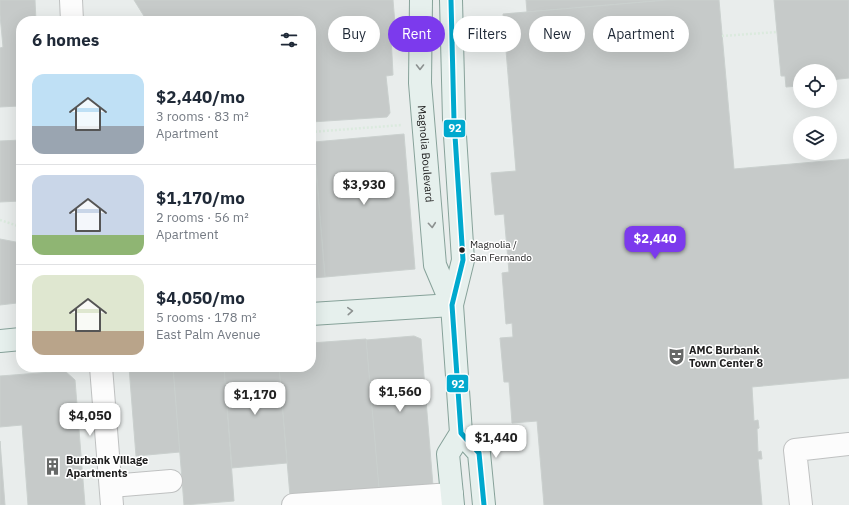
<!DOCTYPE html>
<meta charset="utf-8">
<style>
body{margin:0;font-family:"IBM Plex Sans",sans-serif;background:#f6f6f7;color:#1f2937;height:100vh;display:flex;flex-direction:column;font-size:15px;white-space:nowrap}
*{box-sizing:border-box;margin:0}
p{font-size:13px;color:#747a83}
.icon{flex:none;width:22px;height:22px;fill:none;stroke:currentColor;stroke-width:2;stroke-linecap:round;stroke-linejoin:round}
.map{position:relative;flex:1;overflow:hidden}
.drawer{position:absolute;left:16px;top:16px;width:300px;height:356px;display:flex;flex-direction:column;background:#fff;border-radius:16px;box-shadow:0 4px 16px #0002}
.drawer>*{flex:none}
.hud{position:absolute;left:328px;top:16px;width:380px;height:36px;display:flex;gap:8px}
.fabs{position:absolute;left:793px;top:64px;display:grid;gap:8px}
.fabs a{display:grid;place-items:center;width:44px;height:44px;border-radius:50%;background:#fff;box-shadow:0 4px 16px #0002;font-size:20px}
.price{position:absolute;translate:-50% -34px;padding:0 9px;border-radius:8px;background:#fff;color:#222;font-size:13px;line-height:26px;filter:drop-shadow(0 1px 2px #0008)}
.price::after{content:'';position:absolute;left:50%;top:24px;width:12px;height:9px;margin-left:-6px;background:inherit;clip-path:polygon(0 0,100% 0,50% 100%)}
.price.active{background:#7c3aed;color:#fff}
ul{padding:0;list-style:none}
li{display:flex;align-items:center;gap:12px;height:100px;padding:0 16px}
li+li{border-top:1px solid #e0e1e3}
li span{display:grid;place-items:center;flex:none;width:112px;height:80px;border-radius:12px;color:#555}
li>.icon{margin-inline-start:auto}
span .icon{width:48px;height:48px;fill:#fffc;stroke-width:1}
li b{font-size:17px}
h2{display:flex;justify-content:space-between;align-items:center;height:48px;padding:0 16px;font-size:17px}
.pill{padding:0 14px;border-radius:18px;background:#fff;box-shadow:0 4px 16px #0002;font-size:14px;line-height:36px}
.pill.active{background:#7c3aed;color:#fff}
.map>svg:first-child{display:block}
</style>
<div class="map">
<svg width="849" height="505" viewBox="0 0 849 505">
<rect width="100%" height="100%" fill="#e9edec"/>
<!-- building -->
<g fill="#c6cac9" stroke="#cad0ce">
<polygon points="0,0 35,0 36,21 21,21 21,129 19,106 0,107 0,48 3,47 0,15"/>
<polygon points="134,0 393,0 396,36 391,36 393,75 386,76 390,113 387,117 311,122 311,21 147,21"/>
<polygon points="526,0 667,0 527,12"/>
<polygon points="667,0 719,0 734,169 849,159 849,378 752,387 754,421 758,420 759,428 757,429 758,452 761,451 762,459 758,459 762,505 544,505 537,421 512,423 509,382 504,382 500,338 513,337 512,323 506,324 502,273 509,272 504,214 495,215 491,173 516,171 503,14"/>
<polygon points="774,0 849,0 849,78 830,80 830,71 800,71 799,86 786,87 785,76 781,76"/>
<polygon points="404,134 415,269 325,277 314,142"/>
<polygon points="21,140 21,201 0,202 0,141"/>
<polygon points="311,148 314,148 325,277 311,278"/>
<polygon points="0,239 21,243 21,301 17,303 0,305"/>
<polygon points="414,336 421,339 433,486 379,490 366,340"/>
<polygon points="366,339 379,488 290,496 279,367 311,367 311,343"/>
<polygon points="129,367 173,367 180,452 136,456"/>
<polygon points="173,367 224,367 234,501 184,505"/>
<polygon points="224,367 279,367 287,463 232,468"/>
<polygon points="65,371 75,380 85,505 28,505 22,425 0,427 0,376"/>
<polygon points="0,441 5,505 0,505"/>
</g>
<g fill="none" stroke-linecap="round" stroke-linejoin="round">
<defs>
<g id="minor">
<polyline points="71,0 72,21"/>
<polyline points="101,367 112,505"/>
<polyline points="111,486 171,481"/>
<polyline points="293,505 452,494"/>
<polyline points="801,505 795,450 849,444"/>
</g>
<g id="major">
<path id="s1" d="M421,0L420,83L435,265L452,305"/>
<polyline points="451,0 454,120 463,260 452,305 461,433 448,454 453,505"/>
<polyline points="311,314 452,305"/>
<polyline points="0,341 21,339"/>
<polyline points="461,433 479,453 484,505"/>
</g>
</defs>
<!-- minor casing -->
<use href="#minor" stroke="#bfc1c1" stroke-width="24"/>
<!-- major casing -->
<use href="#major" stroke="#87a29a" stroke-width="24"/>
<!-- path -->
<g stroke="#dbeade" stroke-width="2.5" stroke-dasharray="2 2" stroke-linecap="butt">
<polyline points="722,36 777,32"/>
<polyline points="311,132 402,125"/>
<polyline points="0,220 21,227"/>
</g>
<!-- minor -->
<use href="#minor" stroke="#fcfcfc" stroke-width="22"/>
<!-- major -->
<use href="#major" stroke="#e6f0ed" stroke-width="22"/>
<defs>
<polyline id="bus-1" points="451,0 454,120 463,260 452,305 461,433 479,453 484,505"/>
</defs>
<!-- bus-1 casing -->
<use href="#bus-1" stroke="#fff" stroke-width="8"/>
<!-- bus-1 -->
<use href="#bus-1" stroke="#00a9ce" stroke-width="5"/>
</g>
<!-- one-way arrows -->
<defs><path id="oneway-chevron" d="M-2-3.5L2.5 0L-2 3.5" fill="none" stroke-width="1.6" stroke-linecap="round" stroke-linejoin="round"/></defs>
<g stroke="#8d9291">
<use href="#oneway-chevron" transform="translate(420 67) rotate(90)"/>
<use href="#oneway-chevron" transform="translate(432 225) rotate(85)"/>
<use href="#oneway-chevron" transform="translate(350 311) rotate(-4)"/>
</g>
<!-- icons -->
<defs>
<symbol id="theatre-bare" viewBox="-9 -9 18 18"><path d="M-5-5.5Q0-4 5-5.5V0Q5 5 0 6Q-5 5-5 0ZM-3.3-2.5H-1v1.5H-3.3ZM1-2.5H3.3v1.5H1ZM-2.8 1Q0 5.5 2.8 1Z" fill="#666867" stroke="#fff" stroke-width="2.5" paint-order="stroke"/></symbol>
<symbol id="building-bare" viewBox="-9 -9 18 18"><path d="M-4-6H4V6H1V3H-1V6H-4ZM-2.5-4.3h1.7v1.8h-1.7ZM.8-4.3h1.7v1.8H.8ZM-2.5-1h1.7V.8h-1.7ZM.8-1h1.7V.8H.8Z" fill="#666867" stroke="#fff" stroke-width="2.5" paint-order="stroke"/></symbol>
</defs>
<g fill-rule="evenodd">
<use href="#theatre-bare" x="664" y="344" width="25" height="25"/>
<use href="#building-bare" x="40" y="454" width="25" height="25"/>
</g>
<!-- markers -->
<circle fill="#202020" stroke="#fff" stroke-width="1.5" cx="462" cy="250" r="3.5"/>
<g text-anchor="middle" stroke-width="3" stroke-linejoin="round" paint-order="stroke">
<!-- bus labels -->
<g font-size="10" fill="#202020" stroke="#fff" text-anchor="start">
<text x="470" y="248">Magnolia /<tspan x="470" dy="13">San Fernando</tspan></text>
</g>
<!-- street labels -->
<g font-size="11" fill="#202020" stroke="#fff">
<text dy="4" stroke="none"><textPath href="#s1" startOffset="154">Magnolia Boulevard</textPath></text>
</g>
<!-- poi labels -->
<g font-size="11" font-weight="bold" fill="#202020" stroke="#fff" text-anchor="start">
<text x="689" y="354">AMC Burbank<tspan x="689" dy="13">Town Center 8</tspan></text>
<text x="66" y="464">Burbank Village<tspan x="66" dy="13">Apartments</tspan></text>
</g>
</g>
<g stroke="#fff" stroke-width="1.5">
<rect x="443" y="119" width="23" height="19" rx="4" fill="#00a9ce"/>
<rect x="446" y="374" width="23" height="19" rx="4" fill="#00a9ce"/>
</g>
<g font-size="11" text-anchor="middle" font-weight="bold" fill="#fff">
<text x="455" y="132">92</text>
<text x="458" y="388">92</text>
</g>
</svg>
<div class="fabs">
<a><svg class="icon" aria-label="locate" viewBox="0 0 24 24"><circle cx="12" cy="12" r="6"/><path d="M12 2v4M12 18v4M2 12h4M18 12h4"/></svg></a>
<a><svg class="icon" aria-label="layers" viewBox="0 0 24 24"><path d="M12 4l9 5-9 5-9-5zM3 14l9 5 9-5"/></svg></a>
</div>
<b class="price" style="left:364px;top:206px">$3,930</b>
<b class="price active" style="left:655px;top:260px">$2,440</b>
<b class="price" style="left:400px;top:413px">$1,560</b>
<b class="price" style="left:255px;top:416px">$1,170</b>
<b class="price" style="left:90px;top:437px">$4,050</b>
<b class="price" style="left:496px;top:459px">$1,440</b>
<div class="hud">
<a class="pill">Buy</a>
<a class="pill active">Rent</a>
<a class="pill">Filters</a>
<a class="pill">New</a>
<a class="pill">Apartment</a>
</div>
<section class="drawer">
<h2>6 homes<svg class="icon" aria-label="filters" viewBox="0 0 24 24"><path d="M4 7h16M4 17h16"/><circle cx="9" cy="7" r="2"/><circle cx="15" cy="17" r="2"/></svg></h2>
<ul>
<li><span style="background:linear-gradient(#bfe0f5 65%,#9aa5b1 0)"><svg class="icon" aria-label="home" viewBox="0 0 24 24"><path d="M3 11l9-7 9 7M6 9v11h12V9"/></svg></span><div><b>$2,440/mo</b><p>3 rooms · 83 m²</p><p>Apartment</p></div></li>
<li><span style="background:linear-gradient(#c9d6e8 75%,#8fb573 0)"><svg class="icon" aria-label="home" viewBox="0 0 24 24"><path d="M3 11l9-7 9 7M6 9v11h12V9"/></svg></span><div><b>$1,170/mo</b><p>2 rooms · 56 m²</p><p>Apartment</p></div></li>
<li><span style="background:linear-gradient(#dfe7d0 70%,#b9a48a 0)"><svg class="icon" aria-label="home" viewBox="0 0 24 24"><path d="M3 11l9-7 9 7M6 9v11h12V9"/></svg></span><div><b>$4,050/mo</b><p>5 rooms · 178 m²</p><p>East Palm Avenue</p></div></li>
</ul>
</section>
</div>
